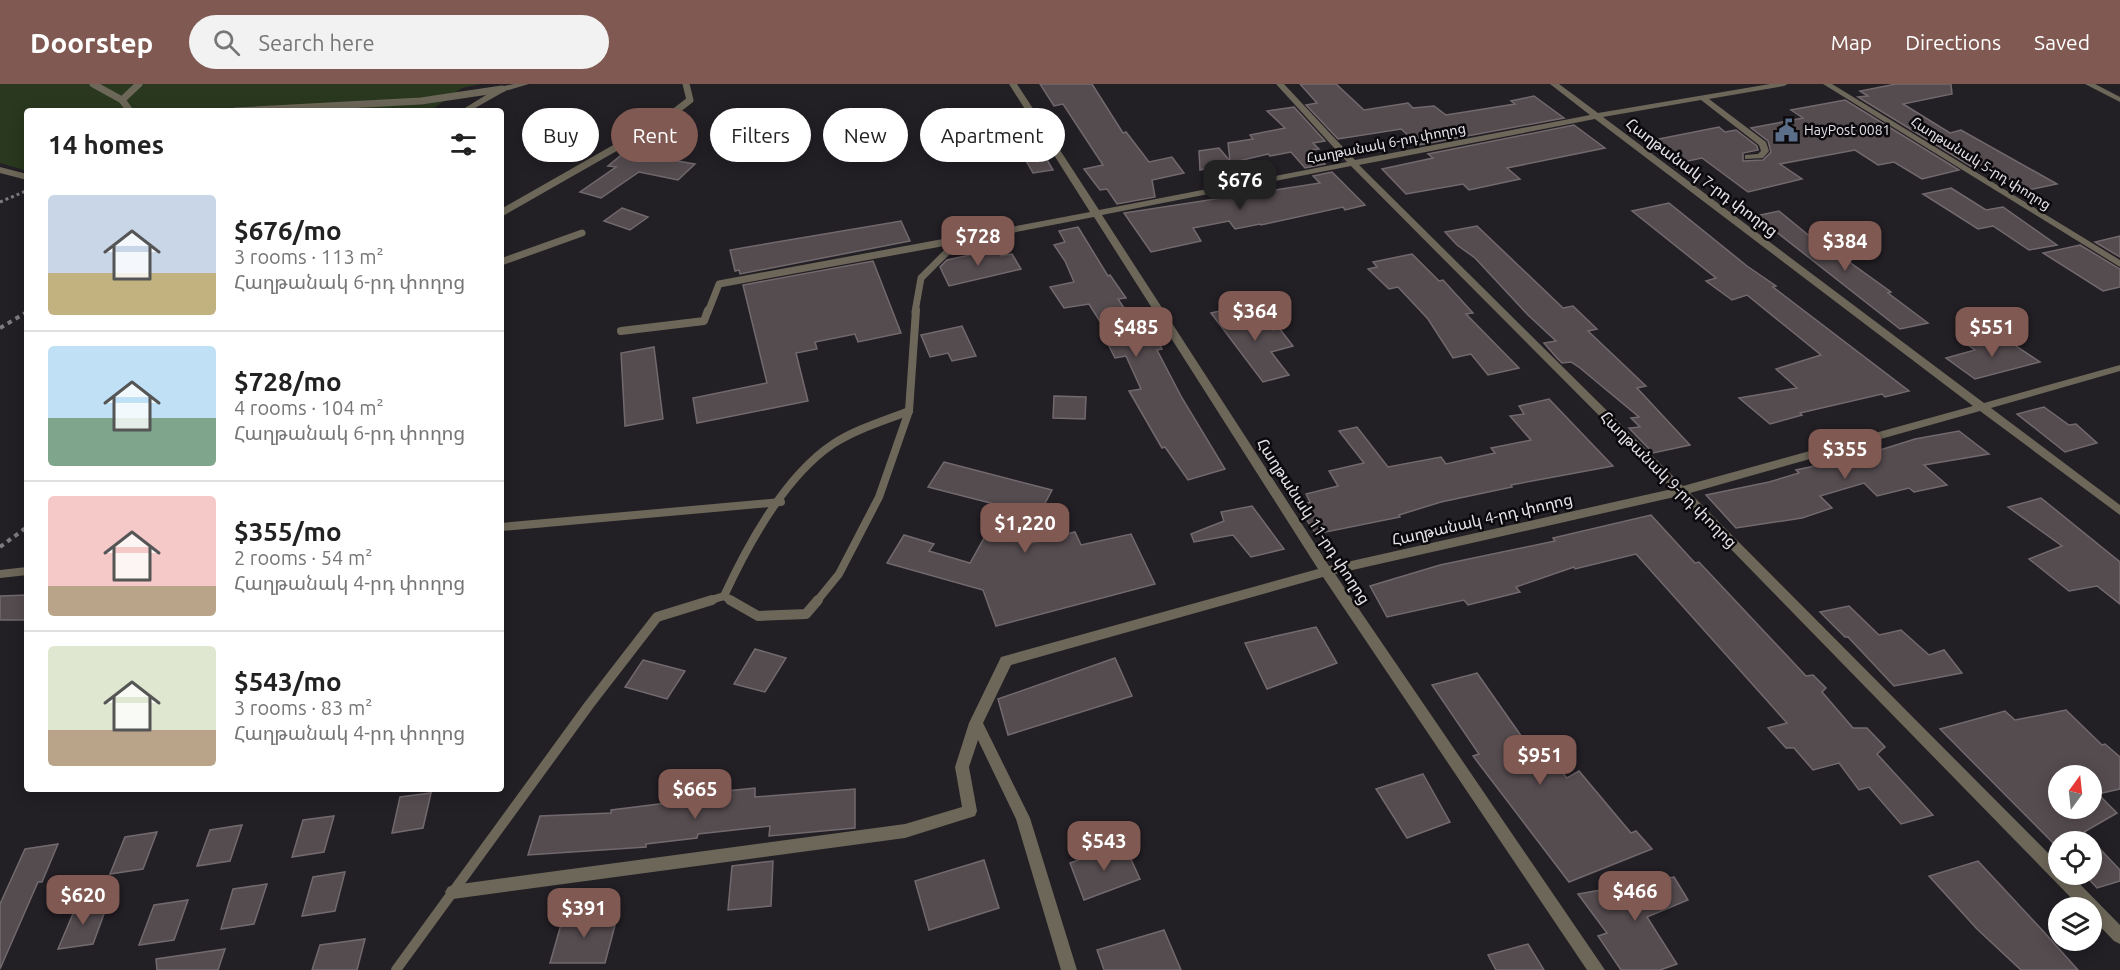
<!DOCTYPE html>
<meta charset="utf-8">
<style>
body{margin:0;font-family:Ubuntu,"Noto Sans Armenian",sans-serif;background:#f2f2f2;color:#222;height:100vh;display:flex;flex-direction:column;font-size:22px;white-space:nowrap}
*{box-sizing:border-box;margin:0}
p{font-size:20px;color:#767676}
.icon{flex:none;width:33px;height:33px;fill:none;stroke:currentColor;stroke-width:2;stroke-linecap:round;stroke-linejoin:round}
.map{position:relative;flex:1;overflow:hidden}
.side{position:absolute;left:24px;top:24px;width:480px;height:684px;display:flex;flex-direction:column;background:#fff;border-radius:6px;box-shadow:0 3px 15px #0003}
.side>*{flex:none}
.guide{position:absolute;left:522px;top:24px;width:570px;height:54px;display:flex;gap:12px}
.needle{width:39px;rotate:15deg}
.buttons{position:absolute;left:2048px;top:681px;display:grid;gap:12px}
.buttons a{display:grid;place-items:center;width:54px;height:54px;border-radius:50%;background:#fff;box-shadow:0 3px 15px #0003;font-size:30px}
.price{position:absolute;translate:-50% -51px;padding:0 14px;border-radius:12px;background:#805952;color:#fff;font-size:20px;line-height:39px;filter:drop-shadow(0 2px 3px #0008)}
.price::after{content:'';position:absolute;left:50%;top:36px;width:18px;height:14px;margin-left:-9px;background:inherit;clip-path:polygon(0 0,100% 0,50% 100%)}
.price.on{background:#222;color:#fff}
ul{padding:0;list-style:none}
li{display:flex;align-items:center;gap:18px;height:150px;padding:0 24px}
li+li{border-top:2px solid #e0e0e0}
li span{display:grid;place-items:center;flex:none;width:168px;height:120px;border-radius:6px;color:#555}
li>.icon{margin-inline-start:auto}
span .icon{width:72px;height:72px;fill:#fffc;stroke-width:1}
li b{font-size:26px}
h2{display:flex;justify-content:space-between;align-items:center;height:72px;padding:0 24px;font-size:26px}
.chip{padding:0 21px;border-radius:27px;background:#fff;box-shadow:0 3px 15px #0003;font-size:21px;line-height:54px}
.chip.on{background:#805952;color:#fff}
header{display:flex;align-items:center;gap:36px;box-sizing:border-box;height:84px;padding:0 30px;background:#805952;color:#fff}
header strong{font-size:28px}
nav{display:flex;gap:33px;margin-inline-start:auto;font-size:21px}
.search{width:420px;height:54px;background:#f2f2f2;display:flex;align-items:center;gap:15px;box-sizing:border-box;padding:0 21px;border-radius:33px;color:#767676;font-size:22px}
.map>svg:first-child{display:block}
</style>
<header>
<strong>Doorstep</strong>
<div class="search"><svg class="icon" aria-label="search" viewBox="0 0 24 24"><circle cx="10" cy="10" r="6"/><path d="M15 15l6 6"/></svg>Search here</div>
<nav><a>Map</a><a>Directions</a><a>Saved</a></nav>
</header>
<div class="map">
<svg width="2120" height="886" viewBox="0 0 2120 886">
<rect width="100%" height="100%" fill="#221f25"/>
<!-- green -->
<polygon fill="#29381f" points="0,0 481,0 462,4 430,27 27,27 27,87 0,79"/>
<!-- building -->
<g fill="#554c50" stroke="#72696d" stroke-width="1.5" fill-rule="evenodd">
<polygon points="1040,0 1092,0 1123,49 1126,48 1149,78 1172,73 1184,89 1152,96 1155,113 1117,120 1107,105 1100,106 1084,85 1103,81 1063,20 1054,22"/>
<polygon points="1300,0 1336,0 1364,26 1408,19 1413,24 1434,22 1446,31 1515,20 1511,17 1534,12 1564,34 1419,61 1401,45 1338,55 1306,21 1317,19"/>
<polygon points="1896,0 1951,0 1952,10 1903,20 1950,49 1961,46 2057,100 2028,106 1984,80 1972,83 1858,13 1868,12 1860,7"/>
<polygon points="1845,16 1959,86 1922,95 1894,78 1878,81 1855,66 1780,80 1802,95 1748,108 1702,74 1683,78 1654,56 1719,43 1725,48 1736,46 1757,62 1758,66 1743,69 1743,77 1763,76 1771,68 1768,57 1751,44 1803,34 1791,26"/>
<polygon points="1294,23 1325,57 1313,59 1319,65 1313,66 1325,80 1305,84 1291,68 1270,72 1268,70 1200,86 1199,67 1219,64 1230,77 1228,59 1253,55 1250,51 1285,44 1267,27"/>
<polygon points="1574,41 1605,64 1507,84 1520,95 1469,106 1463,100 1406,110 1382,85 1433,74 1428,70"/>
<polygon points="657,56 666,69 660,74 695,80 678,96 639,88 601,114 580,108 616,83 608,82 626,67 637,69"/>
<polygon points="1043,69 1053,86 1033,89 1024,73"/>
<polygon points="1332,88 1365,121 1345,126 1343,123 1261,141 1260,140 1235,145 1229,137 1193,144 1201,157 1151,168 1124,129 1320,99 1313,92"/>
<polygon points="1951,104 1986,126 2003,123 2057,161 2029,166 1993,142 1978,145 1923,110"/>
<polygon points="1669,119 1747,182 1776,202 1773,203 1909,307 1885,313 1882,310 1800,329 1802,331 1770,340 1739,314 1797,304 1776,285 1821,271 1747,211 1732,216 1706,197 1716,194 1632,127"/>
<polygon points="622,124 648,133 630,146 604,137"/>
<polygon points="1779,127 1829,168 1834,167 1891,208 1888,209 1928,239 1900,245 1756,132"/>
<polygon points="901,137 910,157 740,190 739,186 735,187 730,166"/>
<polygon points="1477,142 1563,224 1573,222 1597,245 1588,247 1646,302 1637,304 1690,361 1653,369 1629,344 1640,343 1631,334 1639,333 1580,284 1571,278 1562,279 1557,274 1544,259 1556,257 1528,231 1475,174 1457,161 1445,148"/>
<polygon points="1078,143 1108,192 1110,191 1126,214 1118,215 1140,248 1152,246 1162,265 1157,266 1182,314 1225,385 1188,396 1165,363 1162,364 1129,307 1141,305 1126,272 1115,274 1105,254 1110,253 1089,220 1064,224 1050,203 1074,198 1065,177 1054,161 1065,158 1059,147"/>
<polygon points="2120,152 2120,173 2095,158"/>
<polygon points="2080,161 2120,185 2120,203 2103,207 2043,169"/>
<polygon points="997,165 1001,172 1012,170 1021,185 949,202 940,183 947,176"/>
<polygon points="1412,170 1439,197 1443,196 1473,229 1466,230 1519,284 1488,291 1471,270 1453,274 1428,235 1398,203 1389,205 1368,185 1377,183 1373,178"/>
<polygon points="873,177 901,249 858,258 855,250 815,258 817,265 796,269 808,317 697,339 693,314 767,299 743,201"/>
<polygon points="1232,224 1238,232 1258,227 1273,246 1279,244 1293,262 1271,268 1289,291 1263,298 1211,229"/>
<polygon points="962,242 976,272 952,277 948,269 930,273 921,251"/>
<polygon points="2001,252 2040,278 1975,295 1946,274 1975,266 1968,261"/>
<polygon points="654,263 663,335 625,342 621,269"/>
<polygon points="1054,312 1086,313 1085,335 1053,334"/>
<polygon points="1549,315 1613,382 1511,401 1512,403 1441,418 1399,431 1400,433 1316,450 1298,423 1310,418 1306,410 1338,402 1329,387 1364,379 1339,347 1357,343 1388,383 1441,373 1446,380 1495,369 1491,364 1531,356 1510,332 1524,330 1519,322"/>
<polygon points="2044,323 2069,341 2076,340 2097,359 2065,368 2017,330"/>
<polygon points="1959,347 1989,370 1924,381 1947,401 1914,408 1909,404 1877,412 1864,399 1820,412 1832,424 1802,434 1736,444 1706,411 1769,398 1799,389 1796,386 1861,372 1915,355"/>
<polygon points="944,378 1052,406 1023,461 1075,448 1081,461 1131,450 1155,500 996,542 983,506 887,479 904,451 934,460 929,467 970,479 1002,422 928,403"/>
<polygon points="2041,414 2120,478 2120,520 2097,502 2069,507 2029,475 2062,462 2008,423"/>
<polygon points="1252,422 1284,465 1251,473 1233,451 1194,458 1191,450 1224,437 1221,428"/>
<polygon points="1651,431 1695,479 1699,478 1806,592 1813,591 1826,604 1822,608 1853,644 1867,644 1885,663 1877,670 1933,731 1901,740 1869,703 1859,706 1839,679 1813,686 1794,664 1786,664 1768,644 1787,639 1636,470 1575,485 1574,483 1516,503 1520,508 1468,521 1464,516 1387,533 1370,502 1440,481 1555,457 1553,454"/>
<polygon points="27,511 27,536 0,536 0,512"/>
<polygon points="1849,522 1879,551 1901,546 1929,571 1944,566 1962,589 1894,602 1848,553 1845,553 1820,528"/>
<polygon points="1316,543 1337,579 1267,605 1245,559"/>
<polygon points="755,565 786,574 765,608 734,600"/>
<polygon points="1115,574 1132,612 1008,651 998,615"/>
<polygon points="643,576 685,587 667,615 625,603"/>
<polygon points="1477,589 1524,656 1533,653 1567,694 1579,687 1631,749 1636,747 1652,765 1569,798 1473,672 1479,670 1432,601"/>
<path d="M2066,626L2102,661L2105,660L2120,673V705L2098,710L2117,729L2084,748L2120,786V797L2097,804L2084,790H2091V758H2058V764L1940,645L2005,627L2015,636ZM2058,692H2091V724H2058Z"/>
<polygon points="1423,690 1450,738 1407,754 1376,705"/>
<polygon points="755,704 755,713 855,705 855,744 769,752 770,742 698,750 697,754 646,760 646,763 528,771 540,732 611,729 611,726 716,713 716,708"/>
<polygon points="431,709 423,744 392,749 400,713"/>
<polygon points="334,732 324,768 292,773 303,736"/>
<polygon points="242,741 230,777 197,782 210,746"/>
<polygon points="157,748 143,785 110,790 125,753"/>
<polygon points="58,760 42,798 38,798 0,885 0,820 25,765"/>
<polygon points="1124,760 1140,795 1084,816 1070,779"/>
<polygon points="984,776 999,824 929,846 915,797"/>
<polygon points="773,777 771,822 728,826 732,782"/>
<polygon points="1978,777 2044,848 2078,886 2021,886 1977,845 1929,792"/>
<polygon points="345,788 335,827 302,832 313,793"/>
<polygon points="1674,793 1688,816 1647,833 1677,880 1660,886 1621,886 1598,852 1607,849 1578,810"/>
<polygon points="267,800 254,840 221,845 233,805"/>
<polygon points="188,816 174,856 139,861 154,821"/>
<polygon points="108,819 93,860 58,865 75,825"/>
<polygon points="564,830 618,830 605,879 550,879"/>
<polygon points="1164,846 1181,886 1104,886 1097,866"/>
<polygon points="365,855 357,886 312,886 320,861"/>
<polygon points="1528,860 1544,886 1496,886 1488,871"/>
<polygon points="225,865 218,886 157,886 156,875"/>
</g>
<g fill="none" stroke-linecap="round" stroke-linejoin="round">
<!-- path-far1 -->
<polyline stroke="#7e7b81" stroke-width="3" stroke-dasharray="3 3" stroke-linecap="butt" points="0,118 26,107"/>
<!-- path -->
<g stroke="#7e7b81" stroke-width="4" stroke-dasharray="4.5 4.5" stroke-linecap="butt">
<polyline points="0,244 27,228"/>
<polyline points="0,463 27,443"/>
</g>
<!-- lane-far2 -->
<g stroke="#6d6759" stroke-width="7">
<polyline points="93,0 122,16 130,27"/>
<polyline points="122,16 139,0"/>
<polyline points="236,27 421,17 502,5"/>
<polyline points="501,129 664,36 690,16 686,0"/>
<polyline points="501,178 582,149"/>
<polyline points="708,228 719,200 957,156"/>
<polyline points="915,228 921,194 959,156"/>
</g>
<!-- lane-far1 -->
<g stroke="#6d6759" stroke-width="8">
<polyline points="621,247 704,237 708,226"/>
<polyline points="501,443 781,418"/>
<polyline points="0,490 27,487"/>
<path d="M724,512C748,460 785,392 833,360C856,345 884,337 909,327"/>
<polyline points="708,517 724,512 733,517"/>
<polyline points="817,517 839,490 879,413 909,327 916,226"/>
</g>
<!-- lane -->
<g stroke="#6d6759" stroke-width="10">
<polyline points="730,516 758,532 806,530 818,516"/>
<polyline points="396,886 589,621 657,533 712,516"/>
</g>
<!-- street -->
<g fill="#6d6759" fill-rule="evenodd">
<polygon points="514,0 529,0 505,7 470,27 460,27 499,3"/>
<path d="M1009,0H1017L1099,126L1347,78L1276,0H1284L1355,76L1590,31L1550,0H1559L1598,29L1770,0H1788L1784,2L1709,15L1766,58L1769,67L1763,74L1745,75V71L1758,70L1761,67L1759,61L1701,16L1603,33L1984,319L2120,281V287L1991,324L2120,421V431L1980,327L1690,409L2058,779V790H2070L2120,841V860L2114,857L2091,833V824H2081L1679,412L1335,490L1605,886H1587L1323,493L1011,581L983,639L1030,734L1077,886H1061L1016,735L978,656L969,683L977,727L975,732L905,754L453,815L448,813L445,808L448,803L453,801L905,740L962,723L955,683L969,639L1001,573L1318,485L1094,133L959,159L954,156L959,153L1090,128ZM1595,35L1973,322L1683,402L1359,81ZM1351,82L1672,405L1329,482L1102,131Z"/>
<polygon points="1823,0 1832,0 2120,176 2120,183"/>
<polygon points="2085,0 2095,0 2120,13 2120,18"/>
<polygon points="0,83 27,90 27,96 0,89"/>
</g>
</g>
<!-- icons -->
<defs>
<symbol id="civic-bare" viewBox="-9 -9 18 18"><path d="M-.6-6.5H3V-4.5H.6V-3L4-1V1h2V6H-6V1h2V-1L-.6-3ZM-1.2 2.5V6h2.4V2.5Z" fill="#5c6f8a" stroke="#0b090c" stroke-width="2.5" paint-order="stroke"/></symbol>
</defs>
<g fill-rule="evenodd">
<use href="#civic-bare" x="1770" y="30" width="33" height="33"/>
</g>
<g text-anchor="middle" stroke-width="5" stroke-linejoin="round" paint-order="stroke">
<!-- far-poi labels -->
<g font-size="14" fill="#e4e2e7" stroke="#0b090c" text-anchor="start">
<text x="1804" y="51">HayPost 0081</text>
</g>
<!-- far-street labels -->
<g font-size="14" fill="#e4e2e7" stroke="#0b090c">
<text transform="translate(1386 59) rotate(-11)" y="5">Հաղթանակ 6-րդ փողոց</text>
<text transform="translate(1981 79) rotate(32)" y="5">Հաղթանակ 5-րդ փողոց</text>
</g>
<!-- street labels -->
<g font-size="16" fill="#e4e2e7" stroke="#0b090c">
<text transform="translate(1702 93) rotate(37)" y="6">Հաղթանակ 7-րդ փողոց</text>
<text transform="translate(1669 395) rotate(45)" y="6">Հաղթանակ 9-րդ փողոց</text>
<text transform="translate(1482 435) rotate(-13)" y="6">Հաղթանակ 4-րդ փողոց</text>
<text transform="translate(1314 437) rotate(57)" y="6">Հաղթանակ 11-րդ փողոց</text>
</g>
</g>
</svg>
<div class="buttons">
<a><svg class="needle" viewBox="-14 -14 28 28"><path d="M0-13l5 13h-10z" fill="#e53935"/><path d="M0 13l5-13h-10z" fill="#767676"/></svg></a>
<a><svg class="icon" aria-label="locate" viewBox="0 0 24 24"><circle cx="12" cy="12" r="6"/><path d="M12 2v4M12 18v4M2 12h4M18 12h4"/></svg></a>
<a><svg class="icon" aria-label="layers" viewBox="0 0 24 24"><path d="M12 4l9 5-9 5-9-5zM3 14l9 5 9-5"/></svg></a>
</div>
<b class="price on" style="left:1240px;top:127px">$676</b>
<b class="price" style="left:978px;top:183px">$728</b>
<b class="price" style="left:1845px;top:188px">$384</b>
<b class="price" style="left:1255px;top:258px">$364</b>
<b class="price" style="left:1136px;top:274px">$485</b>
<b class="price" style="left:1992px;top:274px">$551</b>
<b class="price" style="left:1845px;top:396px">$355</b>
<b class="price" style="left:1025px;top:470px">$1,220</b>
<b class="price" style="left:1540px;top:702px">$951</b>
<b class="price" style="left:695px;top:736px">$665</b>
<b class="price" style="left:1104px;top:788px">$543</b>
<b class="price" style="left:1635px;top:838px">$466</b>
<b class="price" style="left:83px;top:842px">$620</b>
<b class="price" style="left:584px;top:855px">$391</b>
<div class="guide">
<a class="chip">Buy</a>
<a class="chip on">Rent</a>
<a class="chip">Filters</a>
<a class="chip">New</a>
<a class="chip">Apartment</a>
</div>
<section class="side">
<h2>14 homes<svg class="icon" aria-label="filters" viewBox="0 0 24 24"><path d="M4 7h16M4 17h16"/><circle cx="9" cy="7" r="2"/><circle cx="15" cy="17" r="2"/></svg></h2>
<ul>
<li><span style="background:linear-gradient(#c9d6e8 65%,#c2b280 0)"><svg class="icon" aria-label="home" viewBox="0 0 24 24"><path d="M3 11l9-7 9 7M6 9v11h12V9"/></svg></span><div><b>$676/mo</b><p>3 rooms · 113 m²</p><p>Հաղթանակ 6-րդ փողոց</p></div></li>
<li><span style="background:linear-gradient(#bfe0f5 60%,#7fa58c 0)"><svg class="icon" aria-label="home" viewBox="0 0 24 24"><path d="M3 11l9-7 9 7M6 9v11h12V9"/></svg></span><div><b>$728/mo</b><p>4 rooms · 104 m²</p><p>Հաղթանակ 6-րդ փողոց</p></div></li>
<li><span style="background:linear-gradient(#f6c9c9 75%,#b9a48a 0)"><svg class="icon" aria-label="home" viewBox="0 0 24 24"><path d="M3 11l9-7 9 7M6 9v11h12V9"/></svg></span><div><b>$355/mo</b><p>2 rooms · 54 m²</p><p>Հաղթանակ 4-րդ փողոց</p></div></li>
<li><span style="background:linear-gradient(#dfe7d0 70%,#b9a48a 0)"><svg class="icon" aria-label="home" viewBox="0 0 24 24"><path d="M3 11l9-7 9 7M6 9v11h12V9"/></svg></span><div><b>$543/mo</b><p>3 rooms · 83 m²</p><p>Հաղթանակ 4-րդ փողոց</p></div></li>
</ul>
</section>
</div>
